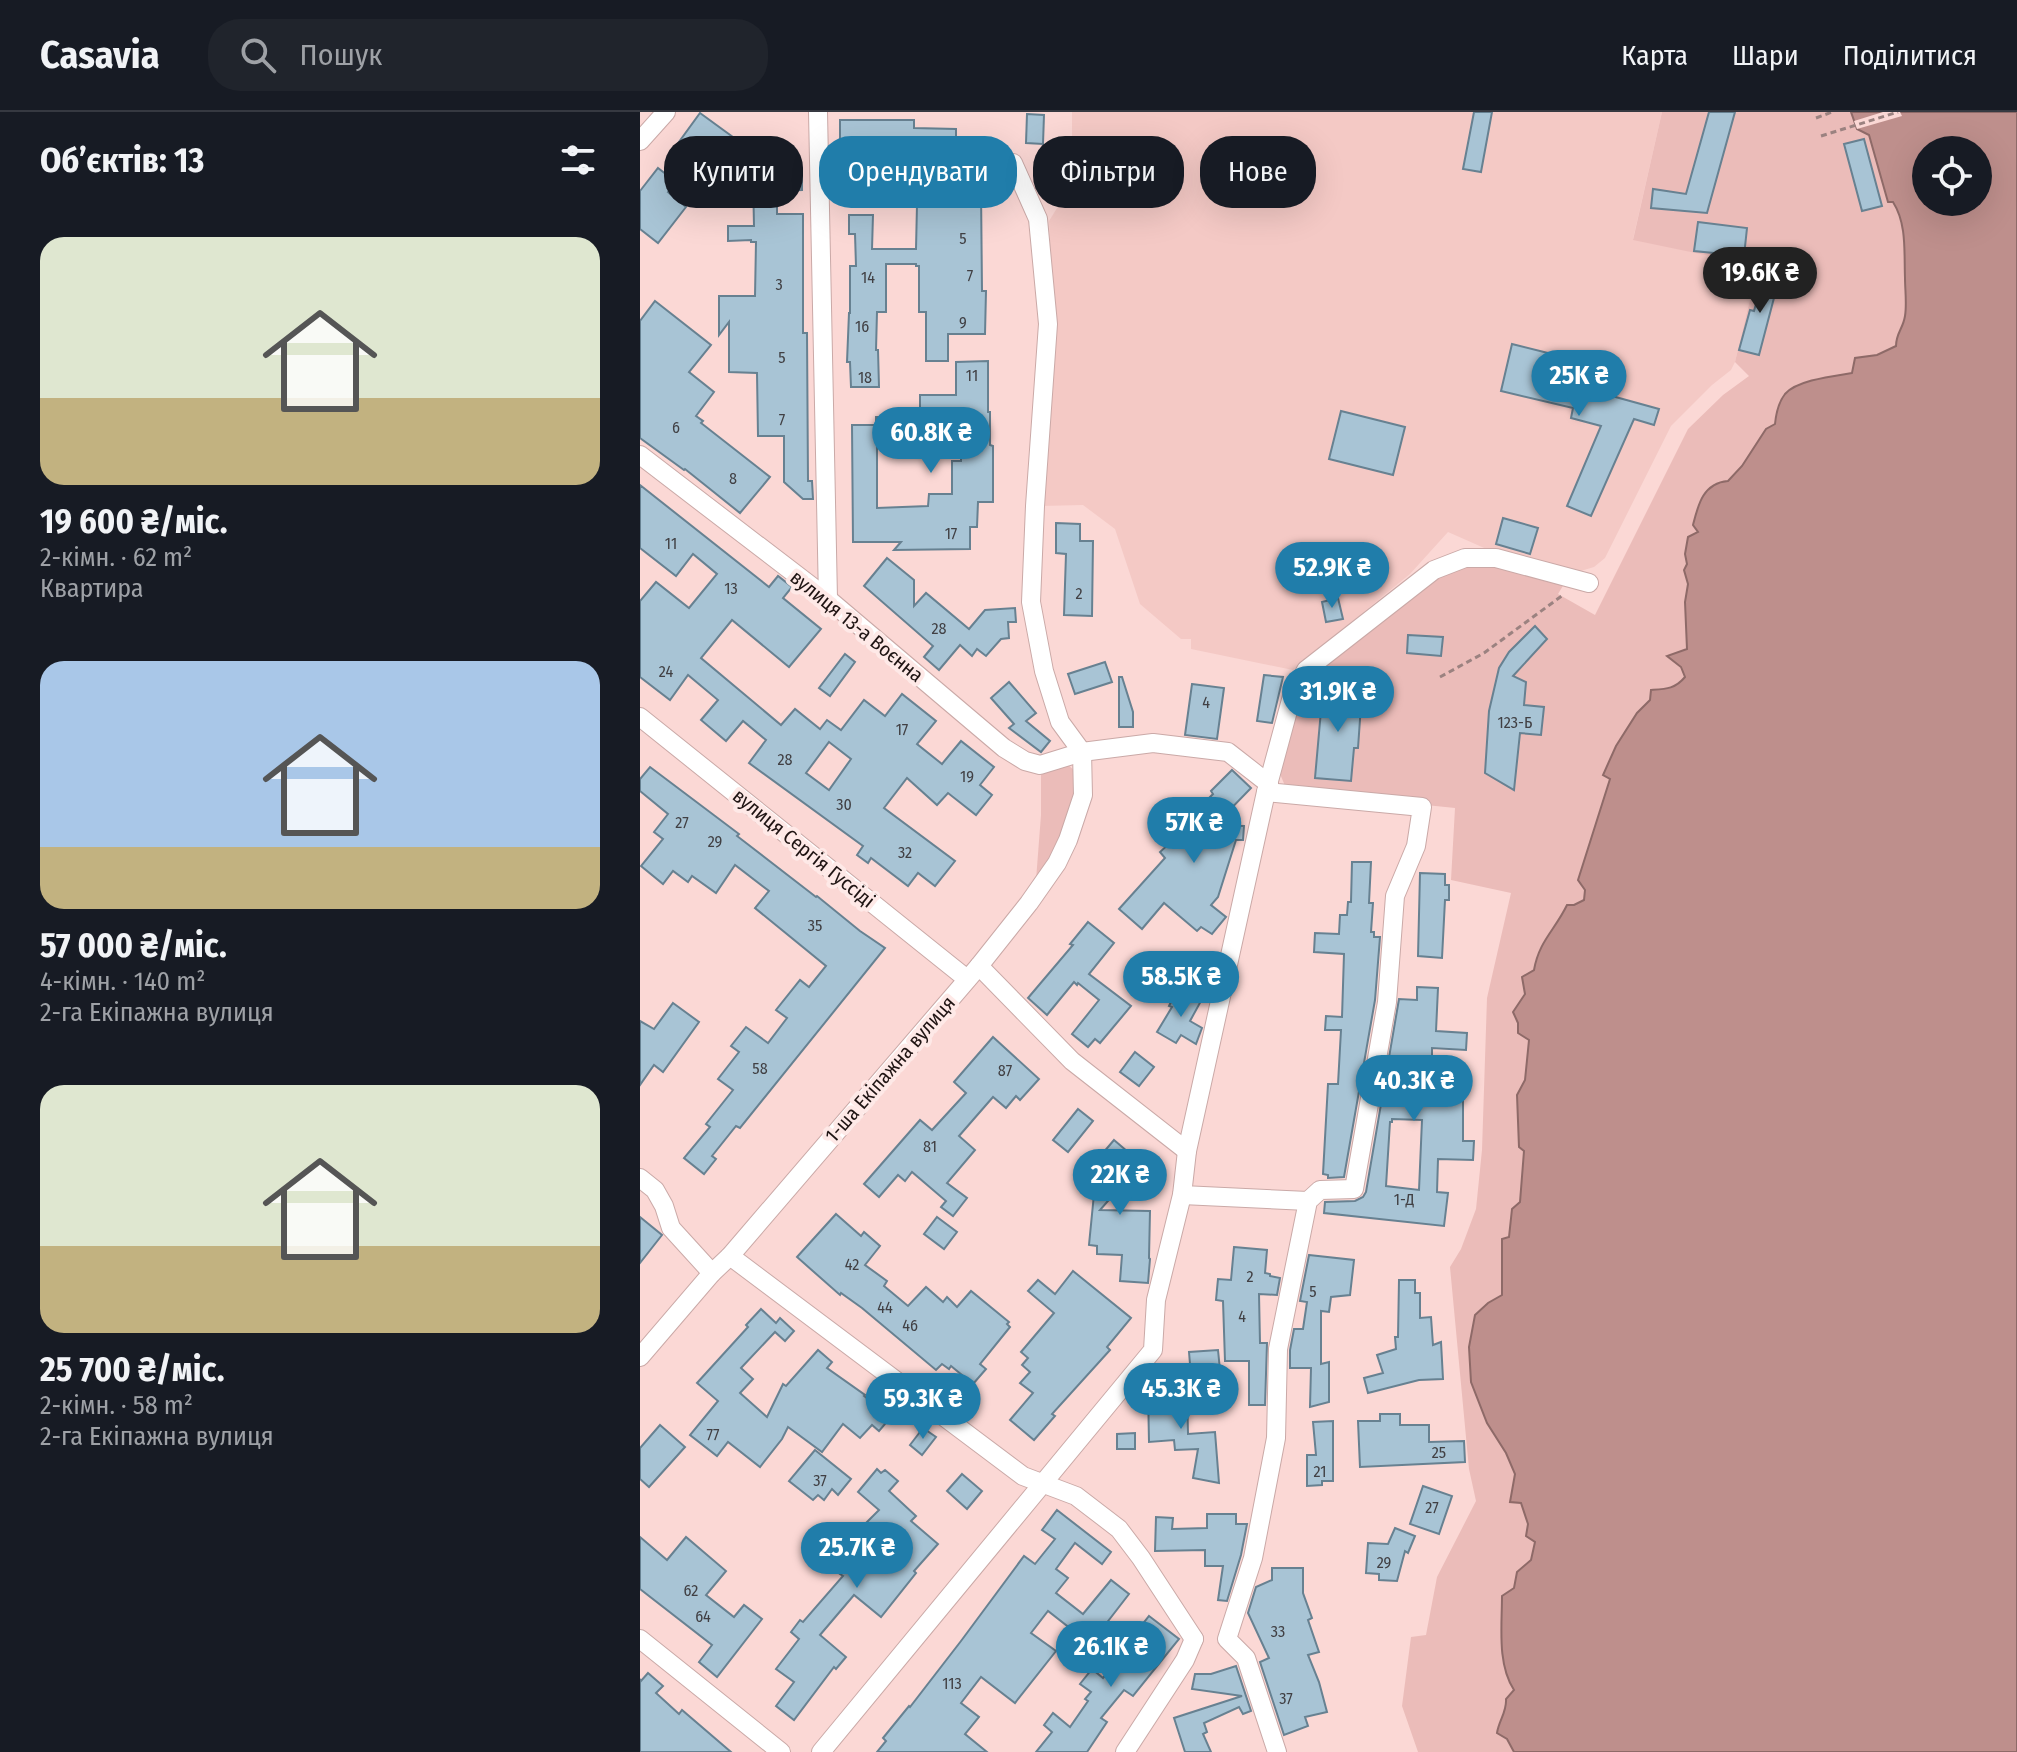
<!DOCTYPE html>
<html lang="uk">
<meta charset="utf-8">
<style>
body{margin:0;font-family:"Fira Sans Condensed",sans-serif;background:#20242c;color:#f1f3f6;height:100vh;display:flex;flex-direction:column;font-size:30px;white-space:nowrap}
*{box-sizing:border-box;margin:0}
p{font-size:26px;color:#9ea1a6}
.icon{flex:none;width:44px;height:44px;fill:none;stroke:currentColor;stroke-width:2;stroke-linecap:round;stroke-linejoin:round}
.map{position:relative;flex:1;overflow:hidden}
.sheet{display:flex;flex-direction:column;background:#171b24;width:640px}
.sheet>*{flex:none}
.banner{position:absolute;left:24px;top:24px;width:760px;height:72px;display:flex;gap:16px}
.controls{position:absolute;left:1272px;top:24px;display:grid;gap:16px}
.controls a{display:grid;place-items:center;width:80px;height:80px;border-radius:50%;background:#171b24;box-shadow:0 8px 32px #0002;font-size:40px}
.price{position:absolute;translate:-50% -68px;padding:0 18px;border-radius:28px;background:#207daa;color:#fff;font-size:26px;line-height:52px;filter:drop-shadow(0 2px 4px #0008)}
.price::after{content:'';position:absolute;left:50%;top:48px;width:24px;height:18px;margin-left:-12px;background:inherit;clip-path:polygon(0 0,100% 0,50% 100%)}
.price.on{background:#222;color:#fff}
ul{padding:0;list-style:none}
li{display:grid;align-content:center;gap:16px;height:424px;padding:0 40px}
li span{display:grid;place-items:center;height:248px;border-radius:24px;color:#555}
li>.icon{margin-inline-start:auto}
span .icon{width:144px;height:144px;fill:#fffc;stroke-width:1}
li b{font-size:34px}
h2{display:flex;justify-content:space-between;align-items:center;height:96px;padding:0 40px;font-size:34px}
.tag{padding:0 28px;border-radius:32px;background:#171b24;box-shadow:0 8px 32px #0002;font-size:28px;line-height:72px}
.tag.on{background:#207daa;color:#fff}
header{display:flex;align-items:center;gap:48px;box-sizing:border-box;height:112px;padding:0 40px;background:#171b24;border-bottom:2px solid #363941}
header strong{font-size:38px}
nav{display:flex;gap:44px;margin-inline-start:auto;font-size:28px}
.search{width:560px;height:72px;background:#20242c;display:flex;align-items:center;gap:20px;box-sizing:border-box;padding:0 28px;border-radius:32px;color:#9ea1a6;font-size:30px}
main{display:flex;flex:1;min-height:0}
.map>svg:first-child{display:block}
</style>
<header>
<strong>Casavia</strong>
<div class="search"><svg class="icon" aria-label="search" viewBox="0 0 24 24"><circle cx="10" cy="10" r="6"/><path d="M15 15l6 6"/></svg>Пошук</div>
<nav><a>Карта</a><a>Шари</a><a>Поділитися</a></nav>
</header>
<main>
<section class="sheet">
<h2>Об’єктів: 13<svg class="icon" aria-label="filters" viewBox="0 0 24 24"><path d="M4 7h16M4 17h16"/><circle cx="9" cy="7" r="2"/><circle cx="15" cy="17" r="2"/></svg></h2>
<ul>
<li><span style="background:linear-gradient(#dfe7d0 65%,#c2b280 0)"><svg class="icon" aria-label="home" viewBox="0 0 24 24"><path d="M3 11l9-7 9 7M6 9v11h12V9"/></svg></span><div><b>19 600 ₴/міс.</b><p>2-кімн. · 62 m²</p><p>Квартира</p></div></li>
<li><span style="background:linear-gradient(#a9c7e8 75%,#c2b280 0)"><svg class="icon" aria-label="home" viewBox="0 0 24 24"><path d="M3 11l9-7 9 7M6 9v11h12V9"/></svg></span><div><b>57 000 ₴/міс.</b><p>4-кімн. · 140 m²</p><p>2-га Екіпажна вулиця</p></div></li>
<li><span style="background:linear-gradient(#dfe7d0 65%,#c2b280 0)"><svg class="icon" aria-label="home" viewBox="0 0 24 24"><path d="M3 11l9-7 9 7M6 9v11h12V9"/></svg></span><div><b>25 700 ₴/міс.</b><p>2-кімн. · 58 m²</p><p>2-га Екіпажна вулиця</p></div></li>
</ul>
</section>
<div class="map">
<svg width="1377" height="1640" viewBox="0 0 1377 1640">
<rect width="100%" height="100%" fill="#fbd8d5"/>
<!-- built -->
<polygon fill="#f4c9c5" points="432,0 1022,0 993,127 1118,154 1095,250 1091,258 1072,273 1031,314 965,446 954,455 934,461 851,439 808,420 770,462 653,558 551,537 551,527 541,527 500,492 475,417 443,393 400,394 413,212 409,109 419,93 432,80"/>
<!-- green -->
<g fill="#ebbcb9">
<path d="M1022,0H1211L1217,17L1229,23L1248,89L1253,90C1266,112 1264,140 1265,165C1265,178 1267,192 1265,204C1263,216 1256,222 1256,234L1237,243L1215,246L1212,261L1172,268L1137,298L1135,312L1126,317L1102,354L1088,369L1045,442L1047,453L1044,458L1048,472L1045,490L1047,538L1041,555L1045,565C1035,577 1021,579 1009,589C989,605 976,640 963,663L970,666L958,707L944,788L934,793H927C918,811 905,824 898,842C895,848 895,855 893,861C888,875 882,887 873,900L889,927L885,968L877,983L884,1039L880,1090L872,1097L869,1125L862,1140V1183L848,1191L847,1311L866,1341L875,1362L870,1390L881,1391L895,1430L891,1448L877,1460L874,1476L862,1484C862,1514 857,1552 874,1578L859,1611L874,1638V1640H778L762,1594L771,1525L786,1523L797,1465L836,1389L829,1357L810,1155L821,1137L836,1097L842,1038L847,886L871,781L811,768L815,696L659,680L646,676L640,662L657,589L666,572L681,555L799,464L828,455L854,453L924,472L918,482L955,503L1048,317L1083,283L1109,264L1095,250L1118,154L993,128Z"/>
<polygon points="428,653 435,659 436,683 411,747 396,768 401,703 401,663 405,656"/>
</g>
<!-- water -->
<path fill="#be8f8c" stroke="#8e6a68" stroke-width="2" fill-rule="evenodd" d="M1211,0H1377V1640H874L867,1627L857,1621C859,1608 867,1600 866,1587L874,1578C857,1552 862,1514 862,1484L874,1476L877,1460L891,1448L895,1430L886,1424L888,1412L881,1391L870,1390L875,1362L866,1341L847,1311L831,1270L829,1235L835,1203L848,1191L862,1183V1127L869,1125L872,1097L880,1090L884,1039L879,1035L877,983L885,968L889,928L878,921V911L873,900L885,882L882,865L894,858C899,829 915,818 927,793H934L944,788L945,778L938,768L970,667L963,663L976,634L997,601L1010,588L1011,578C1026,577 1035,577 1045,565L1041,555L1027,544L1047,537L1045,490L1048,472L1044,458L1047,452L1045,442L1048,425L1058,420L1053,413C1058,393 1063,371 1088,369L1102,354L1126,317L1135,312C1136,302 1138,291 1145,282C1157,268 1194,264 1212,261L1215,246L1237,243L1256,234C1256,221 1263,217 1265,204C1267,192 1265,178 1265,166C1264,140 1267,112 1253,90H1248L1229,23L1217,17ZM1286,38H1338V90H1286Z"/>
<!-- pier -->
<polygon fill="#fbd8d5" points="1243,0 1260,0 1262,4 1217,17 1214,9"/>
<!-- building -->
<g fill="#a8c4d5" stroke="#678191" stroke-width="2" fill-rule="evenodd">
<polygon points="834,0 852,0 841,60 823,57"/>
<polygon points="1069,0 1095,0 1067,101 1011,96 1013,77 1046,82"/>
<polygon points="60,1 97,28 97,34 70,71 55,60 60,52 36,34"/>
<polygon points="387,2 404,3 403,32 386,31"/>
<polygon points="200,8 274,8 274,16 316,17 316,37 278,37 277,74 198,77 197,56 200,56"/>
<polygon points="1224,27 1242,94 1222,99 1204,32"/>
<polygon points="18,56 36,70 28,80 46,95 18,131 0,117 0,79"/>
<polygon points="162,63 162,78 137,79 137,102 163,102 163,221 167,221 168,369 172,369 173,387 163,387 144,370 144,324 118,324 117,261 89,260 89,210 79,223 79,184 115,184 116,130 111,130 111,128 88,129 88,114 114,114 113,64"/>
<polygon points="306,77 341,77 342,179 346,179 345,222 308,222 308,249 286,249 286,200 279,200 279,154 276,154 276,152 246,152 246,200 237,200 236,238 238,238 239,275 211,275 210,250 207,250 209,201 210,201 210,154 216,154 215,122 209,122 209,103 233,103 232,137 276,137 277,93 306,93"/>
<polygon points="1058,110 1107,116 1104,144 1054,139"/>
<polygon points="1125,159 1140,163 1119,243 1099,238 1110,198 1114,199"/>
<polygon points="15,189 71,233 49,260 74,280 56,304 63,309 61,311 130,365 100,401 45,357 44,358 0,326 0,209"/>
<polygon points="872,232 908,241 903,265 1019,297 1014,313 994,307 951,404 927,394 961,314 931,306 933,296 861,279"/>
<polygon points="348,249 348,300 350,300 350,333 353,334 353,390 338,390 337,415 330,415 330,437 254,438 261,430 213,430 212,313 236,313 236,305 250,305 250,328 237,328 237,396 288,394 289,382 312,382 312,349 321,349 321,313 312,313 312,297 280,297 280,283 316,283 316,250"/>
<polygon points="701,299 765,315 753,363 689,347"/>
<path d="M0,373L129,475L138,464L152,475L143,486L181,517L149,555L92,508L61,546L141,613L155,597L180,617L187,608L201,618L224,588L245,604L262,582L296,609L277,632L302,652L321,629L354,655L340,673L352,683L336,703L308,681L297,693L267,666L244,696L315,749L295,774L278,761L268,774L231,746L228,751L217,743L223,734L109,651L126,628L103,609L86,629L61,608L78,588L48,563L30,588L0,565V489L16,470L49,496L77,462L53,442L36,464L0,436ZM189,630L211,647L189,678L166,661Z"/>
<polygon points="863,406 898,416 890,442 856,432"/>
<polygon points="416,411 440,412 440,429 453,429 452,504 424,503 426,442 416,441"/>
<polygon points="247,446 274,468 274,494 286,481 329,517 345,498 375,496 376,510 368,510 369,526 361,527 346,544 337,537 332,544 320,533 299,558 284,545 293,534 224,474"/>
<polygon points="698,486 703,507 686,510 682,490"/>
<polygon points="895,514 907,527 873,564 886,570 884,593 904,595 901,623 880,621 874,678 845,661 849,599 859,556 869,540"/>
<polygon points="768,523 803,525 801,544 767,541"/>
<polygon points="205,542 215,550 190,584 179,576"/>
<polygon points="465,550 472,570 435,582 428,562"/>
<polygon points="624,563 643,565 632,611 617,609"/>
<polygon points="479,565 482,565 493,600 493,615 479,615"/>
<polygon points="369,570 396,601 386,609 410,629 401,640 369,616 374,612 351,586"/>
<polygon points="552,572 584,576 577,627 545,623"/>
<polygon points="683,576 722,579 718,636 714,636 711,669 675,666"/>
<polygon points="10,655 99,722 97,724 176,785 177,784 220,819 245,836 100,1016 96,1014 72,1044 76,1047 64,1062 44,1046 70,1015 66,1012 93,978 78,967 99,940 91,934 106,915 128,931 147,906 136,898 160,868 169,875 186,854 115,796 129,779 95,753 76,781 52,764 48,770 33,759 23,772 1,754 23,727 14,720 28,702 0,679 0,667"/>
<polygon points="592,658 611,676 575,713 604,714 603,728 596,728 578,785 571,793 586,805 572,822 561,815 557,819 524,791 502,817 479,797 525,746 520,740 555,708 551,704 573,682 571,679"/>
<polygon points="712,750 731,750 729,791 733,791 731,820 734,820 734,825 740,825 735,888 704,1065 688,1066 688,1063 683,1062 688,972 698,972 701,918 685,918 686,904 702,905 704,842 674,840 675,821 699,822 700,803 707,803 708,790 711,790"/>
<polygon points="780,761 805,762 805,773 809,773 809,788 805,788 802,846 778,844"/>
<polygon points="448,810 474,831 449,862 491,894 460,931 455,927 448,935 432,922 459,888 438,871 437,873 434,870 407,903 388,886 433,833 430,832"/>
<path d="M777,875L798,876L796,919L827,921L826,938L792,936V966H823V1029H834L833,1048L798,1047L797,1080L808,1081L804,1114L684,1101L685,1090L715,1089L723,1085L726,1080L759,887L777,888ZM752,1007L782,1008L779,1078L746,1074L750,1010H752Z"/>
<polygon points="538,876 561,889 550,909 562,916 556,932 541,923 536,931 517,920 532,895 529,894"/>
<polygon points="33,891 59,910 23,960 14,953 0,973 0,909 14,917"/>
<polygon points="353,925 399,967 380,988 376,984 366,996 353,985 319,1024 335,1038 307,1071 327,1086 313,1104 301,1095 306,1089 272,1060 265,1069 258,1063 239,1085 224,1072 280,1008 292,1018 326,981 314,970"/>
<polygon points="495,940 514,955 499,974 480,960"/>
<polygon points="438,997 453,1009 428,1040 413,1028"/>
<polygon points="474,1028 501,1051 460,1098 510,1099 509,1146 510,1147 508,1171 480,1169 482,1143 457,1142 457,1134 449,1133 454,1082 446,1075 464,1055 457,1048"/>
<polygon points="196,1102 221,1124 224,1120 240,1134 225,1153 247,1169 244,1174 268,1194 286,1175 303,1190 307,1185 317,1195 331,1179 369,1210 367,1212 370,1215 340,1252 346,1257 333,1272 311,1254 309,1257 302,1252 296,1258 222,1196 201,1181 200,1183 157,1145"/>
<polygon points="0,1105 22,1123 0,1151"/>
<polygon points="297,1105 317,1120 304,1137 284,1122"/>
<polygon points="594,1135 627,1138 625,1161 630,1162 630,1164 640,1166 637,1183 619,1182 620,1231 627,1231 625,1293 609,1293 609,1249 585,1249 583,1189 576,1188 578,1167 591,1168"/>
<polygon points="669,1143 714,1148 710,1183 691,1185 689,1200 681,1199 681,1252 689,1250 689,1290 670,1295 671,1256 650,1256 650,1238 654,1217 663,1217 667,1190 660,1189"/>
<polygon points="433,1159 491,1206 467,1235 470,1238 412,1302 415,1304 394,1328 370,1308 393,1281 380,1271 390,1260 382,1253 388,1246 381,1240 414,1201 388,1179 398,1168 415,1182"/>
<polygon points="759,1168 775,1168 775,1181 780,1181 780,1206 791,1205 793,1233 801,1230 803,1267 779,1268 728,1281 724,1266 743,1261 737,1243 756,1237 755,1225 758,1225"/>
<polygon points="121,1197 136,1211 140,1206 154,1219 145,1229 135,1220 101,1256 113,1267 100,1281 127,1305 143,1272 146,1274 178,1238 192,1250 187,1256 225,1283 224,1284 251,1305 239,1319 232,1313 220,1326 203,1312 182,1340 148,1315 142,1327 120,1355 88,1330 77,1344 50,1323 78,1289 57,1271 108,1215 106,1213"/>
<polygon points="578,1238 580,1258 568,1259 569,1276 552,1276 549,1240"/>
<polygon points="547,1277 548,1322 575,1320 579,1371 553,1366 558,1337 535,1338 534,1328 509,1330 508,1278"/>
<polygon points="740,1302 760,1302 760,1313 789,1313 789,1330 824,1329 825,1350 720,1355 718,1309 740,1309"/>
<polygon points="693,1309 693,1369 682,1369 682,1373 667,1374 667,1343 676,1343 673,1310"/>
<polygon points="20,1313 45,1335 9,1375 0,1367 0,1336"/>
<polygon points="283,1316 296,1325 282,1343 270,1333"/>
<polygon points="495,1321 495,1337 477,1337 477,1322"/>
<polygon points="175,1338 211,1367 198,1383 192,1377 184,1388 178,1383 173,1388 149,1369"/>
<polygon points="237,1357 241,1361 245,1358 258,1369 249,1379 276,1404 271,1409 298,1432 274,1459 276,1461 241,1505 214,1483 180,1523 206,1545 196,1557 194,1555 154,1608 136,1594 154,1570 136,1557 159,1527 151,1520 160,1508 163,1510 203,1464 200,1462 207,1453 197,1445 207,1434 223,1448 243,1424 227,1410 239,1398 218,1380"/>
<polygon points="322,1362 342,1379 327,1397 307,1379"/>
<polygon points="783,1374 812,1384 799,1422 770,1412"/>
<polygon points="417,1398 471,1440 462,1452 435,1431 416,1457 428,1466 416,1481 443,1502 471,1468 489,1482 441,1544 426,1533 436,1521 408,1499 391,1521 416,1539 375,1591 341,1565 321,1591 339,1605 325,1622 347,1640 237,1640 246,1629 243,1626 269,1594 270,1595 321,1529 384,1444 395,1452 415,1427 402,1418"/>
<polygon points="567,1402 596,1402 596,1412 607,1412 601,1443 587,1489 578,1488 583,1454 565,1454 565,1438 515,1439 516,1405 533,1406 532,1417 567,1416"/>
<polygon points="755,1416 775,1424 768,1441 765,1439 757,1469 739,1468 739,1462 726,1461 728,1431 748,1432"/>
<polygon points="0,1425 27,1448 46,1425 86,1459 66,1483 94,1505 104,1493 122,1507 77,1565 59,1550 72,1533 0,1477"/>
<polygon points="632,1456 663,1456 663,1481 672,1506 668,1508 679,1540 668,1543 679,1570 687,1600 665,1605 668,1614 644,1623 620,1550 629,1546 608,1501 616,1475 632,1468"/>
<polygon points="509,1504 539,1527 493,1584 484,1578 461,1606 467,1610 447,1640 396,1640 412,1620 404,1613 413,1601 430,1615 448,1589 445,1587 451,1580 440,1572 452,1557 463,1566 493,1529 491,1527"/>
<polygon points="596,1554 611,1599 603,1602 599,1595 564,1611 567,1620 563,1622 571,1640 545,1640 534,1606 602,1584 552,1577 555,1562 571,1562"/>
<polygon points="8,1561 23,1574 16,1581 39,1602 42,1598 91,1640 0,1640 0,1567 1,1569"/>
</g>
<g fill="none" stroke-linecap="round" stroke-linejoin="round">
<defs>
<g id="minor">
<polyline points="178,0 188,487"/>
<polyline points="0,29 26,0"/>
<polyline points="373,51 398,107 408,212 395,394 391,490 404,559 420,610 442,640"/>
<polyline points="0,343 188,487 364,636 385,649 400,653 442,640 513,631 588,640 629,672"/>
<polyline points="0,605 327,867"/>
<polyline points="626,680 782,695 776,734 755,784 747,890 714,1077 680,1078 668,1089 638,1237 636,1326 613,1446 587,1527 606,1546 637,1640"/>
<polyline points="339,854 432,949 547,1039"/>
<polyline points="0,1066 15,1078 24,1094 31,1116 72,1161"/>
<polyline points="542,1083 668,1089"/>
<polyline points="90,1144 383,1364 436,1384 479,1417 501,1446 554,1527"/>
<polyline points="0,1245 72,1161 90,1144 339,854 389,791 417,751 428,728 443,683 442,640"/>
<polyline points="0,1527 141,1640"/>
<polyline points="181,1640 513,1238 516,1188 542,1083 547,1039 626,680 652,584 666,558 794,458 825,446 856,446 949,471"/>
<polyline points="485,1640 545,1548 554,1527"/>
</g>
</defs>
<!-- minor casing -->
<use href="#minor" stroke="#caa9a7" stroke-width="20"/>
<!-- path -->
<g stroke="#9b8280" stroke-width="3" stroke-dasharray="6 4" stroke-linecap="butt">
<polyline points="1176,6 1192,0"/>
<polyline points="1181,24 1258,0"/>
<polyline points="800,565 844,541 923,483"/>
</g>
<!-- minor -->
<use href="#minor" stroke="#fff" stroke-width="18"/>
</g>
<g text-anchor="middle" stroke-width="8" stroke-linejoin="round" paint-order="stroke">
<!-- number labels -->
<g font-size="16" fill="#414044">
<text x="323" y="132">5</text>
<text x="330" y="169">7</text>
<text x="228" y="171">14</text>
<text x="139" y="178">3</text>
<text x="323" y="216">9</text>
<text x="222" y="220">16</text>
<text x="142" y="251">5</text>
<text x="332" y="269">11</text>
<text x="225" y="271">18</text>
<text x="142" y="313">7</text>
<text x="36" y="321">6</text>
<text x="93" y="372">8</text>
<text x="311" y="427">17</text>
<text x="31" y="437">11</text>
<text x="91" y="482">13</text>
<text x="439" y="487">2</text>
<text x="299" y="522">28</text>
<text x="26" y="565">24</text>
<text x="566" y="596">4</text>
<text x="875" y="616">123-Б</text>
<text x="262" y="623">17</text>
<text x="145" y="653">28</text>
<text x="327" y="670">19</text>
<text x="204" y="698">30</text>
<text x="42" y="716">27</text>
<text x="75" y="735">29</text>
<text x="265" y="746">32</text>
<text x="175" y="819">35</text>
<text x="120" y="962">58</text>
<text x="365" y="964">87</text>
<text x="290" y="1040">81</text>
<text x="764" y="1093">1-Д</text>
<text x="212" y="1158">42</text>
<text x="610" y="1170">2</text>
<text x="673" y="1185">5</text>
<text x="245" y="1201">44</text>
<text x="602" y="1210">4</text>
<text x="270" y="1219">46</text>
<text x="73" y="1328">77</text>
<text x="799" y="1346">25</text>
<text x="680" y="1365">21</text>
<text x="180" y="1374">37</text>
<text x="792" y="1401">27</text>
<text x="744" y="1456">29</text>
<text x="51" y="1484">62</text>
<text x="63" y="1510">64</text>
<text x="638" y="1525">33</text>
<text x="312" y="1577">113</text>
<text x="646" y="1592">37</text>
</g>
<!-- street labels -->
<g font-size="20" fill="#1f1413" stroke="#fee9e7">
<text transform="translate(217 514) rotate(39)" y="7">вулиця 13-а Воєнна</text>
<text transform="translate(164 736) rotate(39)" y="7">вулиця Сергія Гуссіді</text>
<text transform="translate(250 957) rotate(-49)" y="7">1-ша Екіпажна вулиця</text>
</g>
</g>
</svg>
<div class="controls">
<a><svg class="icon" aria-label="locate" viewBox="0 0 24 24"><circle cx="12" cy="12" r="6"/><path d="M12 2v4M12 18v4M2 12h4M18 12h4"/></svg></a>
</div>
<b class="price on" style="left:1120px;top:203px">19.6K ₴</b>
<b class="price" style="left:939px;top:306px">25K ₴</b>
<b class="price" style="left:291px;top:363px">60.8K ₴</b>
<b class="price" style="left:692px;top:498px">52.9K ₴</b>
<b class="price" style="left:698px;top:622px">31.9K ₴</b>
<b class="price" style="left:554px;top:753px">57K ₴</b>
<b class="price" style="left:541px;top:907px">58.5K ₴</b>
<b class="price" style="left:774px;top:1011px">40.3K ₴</b>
<b class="price" style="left:480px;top:1105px">22K ₴</b>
<b class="price" style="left:541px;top:1319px">45.3K ₴</b>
<b class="price" style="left:283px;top:1329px">59.3K ₴</b>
<b class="price" style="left:217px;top:1478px">25.7K ₴</b>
<b class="price" style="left:471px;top:1577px">26.1K ₴</b>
<div class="banner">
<a class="tag">Купити</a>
<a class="tag on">Орендувати</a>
<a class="tag">Фільтри</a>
<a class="tag">Нове</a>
</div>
</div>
</main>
